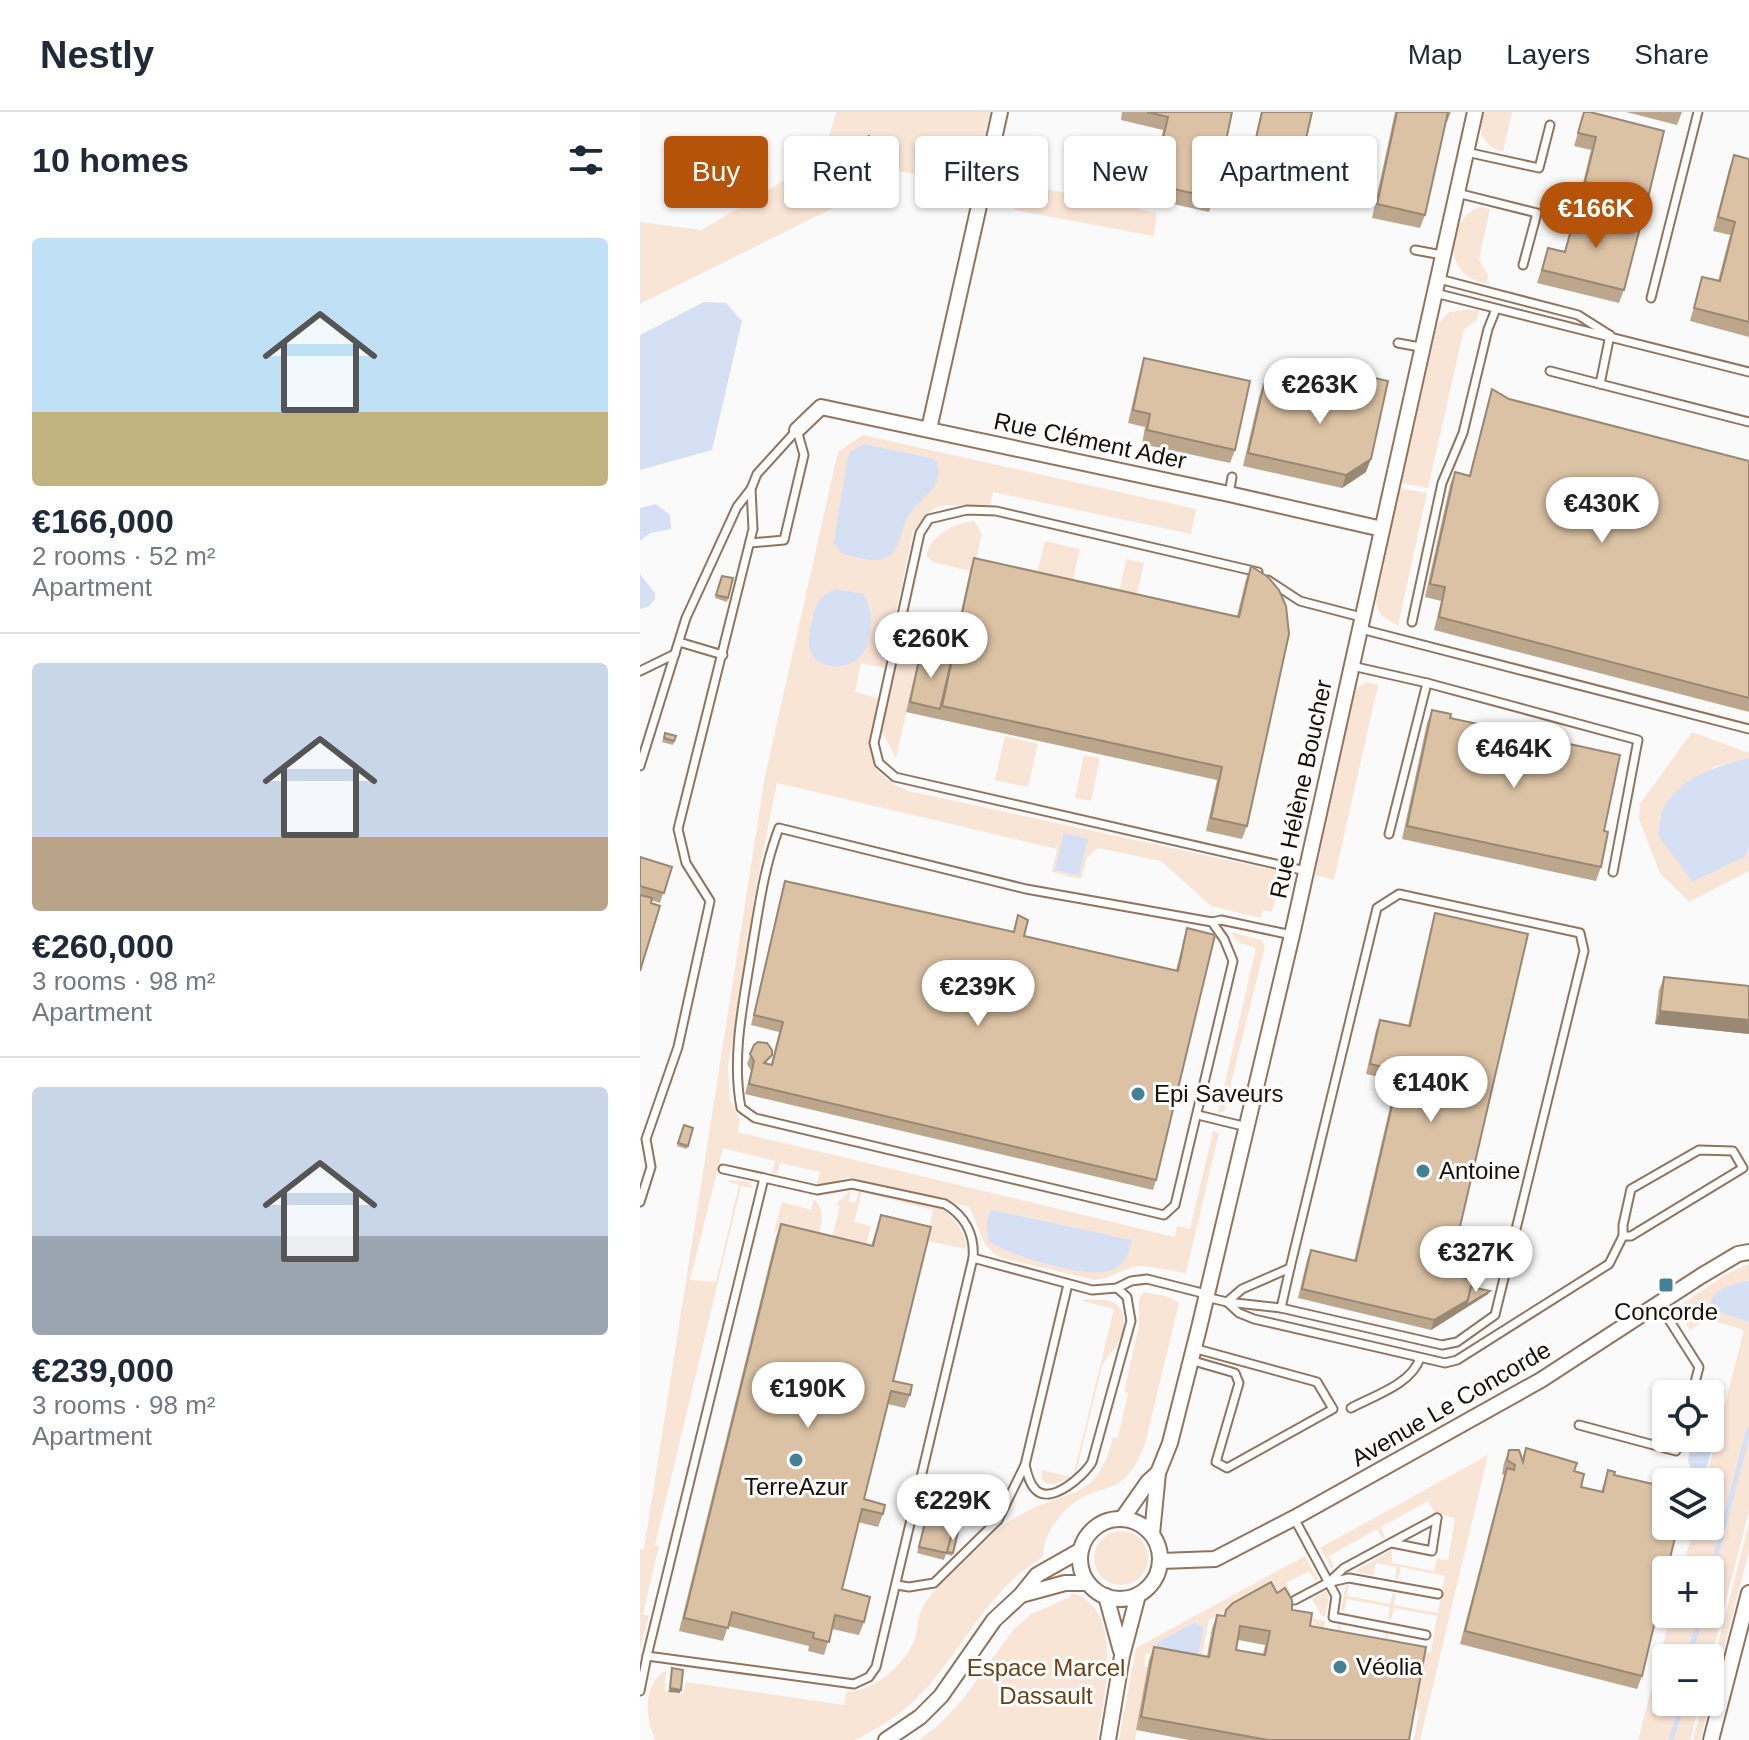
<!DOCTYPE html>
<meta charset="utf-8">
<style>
body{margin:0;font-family:Helvetica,sans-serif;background:#f6f6f7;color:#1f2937;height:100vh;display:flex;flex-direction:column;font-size:30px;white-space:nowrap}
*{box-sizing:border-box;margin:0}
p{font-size:26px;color:#747a83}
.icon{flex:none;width:44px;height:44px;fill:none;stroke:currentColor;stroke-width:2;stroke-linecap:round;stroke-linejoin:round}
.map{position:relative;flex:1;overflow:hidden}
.sheet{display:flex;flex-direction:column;background:#fff;width:640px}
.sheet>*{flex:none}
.guide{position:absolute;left:24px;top:24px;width:760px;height:72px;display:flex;gap:16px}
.fabs{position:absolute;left:1012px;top:1268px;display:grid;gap:16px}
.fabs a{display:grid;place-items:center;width:72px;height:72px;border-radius:8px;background:#fff;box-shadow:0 2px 6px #0004;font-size:40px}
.price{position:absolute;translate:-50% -68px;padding:0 18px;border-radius:28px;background:#fff;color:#222;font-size:26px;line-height:52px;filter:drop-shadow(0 2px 4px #0008)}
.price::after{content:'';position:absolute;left:50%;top:48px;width:24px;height:18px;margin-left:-12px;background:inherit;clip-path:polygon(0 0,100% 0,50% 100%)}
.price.current{background:#b45309;color:#fff}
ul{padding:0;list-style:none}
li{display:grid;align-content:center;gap:16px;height:424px;padding:0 32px}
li+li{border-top:2px solid #e0e1e3}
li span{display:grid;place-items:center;height:248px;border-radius:8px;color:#555}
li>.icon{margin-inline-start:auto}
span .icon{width:144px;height:144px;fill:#fffc;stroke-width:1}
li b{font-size:34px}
h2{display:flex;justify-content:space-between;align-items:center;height:96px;padding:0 32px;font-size:34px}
.chip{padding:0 28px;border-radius:8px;background:#fff;box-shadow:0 2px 6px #0004;font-size:28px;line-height:72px}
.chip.current{background:#b45309;color:#fff}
header{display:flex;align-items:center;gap:48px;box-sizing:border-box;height:112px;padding:0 40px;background:#fff;border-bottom:2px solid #e0e1e3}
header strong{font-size:38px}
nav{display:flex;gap:44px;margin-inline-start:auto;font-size:28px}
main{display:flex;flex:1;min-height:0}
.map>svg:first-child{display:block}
</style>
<header>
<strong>Nestly</strong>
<nav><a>Map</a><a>Layers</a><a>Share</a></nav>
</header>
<main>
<section class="sheet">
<h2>10 homes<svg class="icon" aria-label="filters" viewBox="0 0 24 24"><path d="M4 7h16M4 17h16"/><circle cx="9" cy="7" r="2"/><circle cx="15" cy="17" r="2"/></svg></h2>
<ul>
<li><span style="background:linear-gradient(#bfe0f5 70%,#c2b280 0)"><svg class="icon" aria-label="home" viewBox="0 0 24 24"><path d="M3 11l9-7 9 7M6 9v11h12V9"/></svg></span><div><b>€166,000</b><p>2 rooms · 52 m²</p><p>Apartment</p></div></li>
<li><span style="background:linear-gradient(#c9d6e8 70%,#b9a48a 0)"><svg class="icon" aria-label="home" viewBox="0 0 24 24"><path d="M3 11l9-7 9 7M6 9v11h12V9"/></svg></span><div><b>€260,000</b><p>3 rooms · 98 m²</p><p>Apartment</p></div></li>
<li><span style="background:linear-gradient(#c9d6e8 60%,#9aa5b1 0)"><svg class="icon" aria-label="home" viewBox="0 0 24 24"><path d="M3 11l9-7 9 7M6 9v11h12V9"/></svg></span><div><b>€239,000</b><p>3 rooms · 98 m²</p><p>Apartment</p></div></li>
</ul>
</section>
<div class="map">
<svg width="1109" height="1628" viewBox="0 0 1109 1628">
<rect width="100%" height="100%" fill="#fafafa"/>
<!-- green -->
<g fill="#f9e5d6">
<polygon points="196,0 349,0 350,2 332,72 242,56 215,85 0,192 0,110 62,118 184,44"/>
<path d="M843,0H872L863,40C842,34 838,20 843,0Z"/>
<polygon points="380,71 517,101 514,124 375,98"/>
<path d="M841,95L850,97L839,148L848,163L847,172C836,169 825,165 819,155C806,137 817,100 841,95Z"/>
<polygon points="824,198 839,198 837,208 824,217 788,376 761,371 797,212 810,200"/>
<path d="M223,323L556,397L551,422L353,380L350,394L304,393L293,397L273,419L244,556L221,551L215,580L237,586C238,597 234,607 231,618C225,651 239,668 269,679L642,760L632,800L623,798L621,806L571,794L521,749L458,736L447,746L441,767L412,760L417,737L137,671L116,775L88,956L90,988L100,1007L98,1020L535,1125L537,1114L550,1117L573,1019L579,1021L546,1161L504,1154L492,1155L466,1166L454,1168L362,1146L354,1142L345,1132L330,1096L326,1094L208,1065L187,1073L177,1072L180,1060L140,1051L137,1062L132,1061L135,1049L83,1036L50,1168L76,1170L99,1073L88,1070L89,1068L109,1070L113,1076L101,1074L15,1433L19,1434L3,1502L9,1504L0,1536V1437H4L125,664L198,340Z"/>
<polygon points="760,376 787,381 758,514 741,503 736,490"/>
<path d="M334,409L342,422L333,460L293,450L286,444C291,423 312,412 334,409Z"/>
<polygon points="405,429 440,437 430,481 394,473"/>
<polygon points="486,447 504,451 494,495 477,491"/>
<polygon points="261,548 278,549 256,646 241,618 255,556"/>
<polygon points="727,570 738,573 694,768 675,763 714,584 717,576"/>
<polygon points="1052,620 1109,641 1109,646 1072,655 1106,744 1109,735 1109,759 1049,790 1020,761 999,707 1000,692"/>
<polygon points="365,624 398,632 388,675 355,668"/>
<polygon points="444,643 460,646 451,689 435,686"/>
<polygon points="591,820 621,828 625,834 584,1000 578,1001 616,836 597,830"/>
<path d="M220,1077L301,1096C312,1104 328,1123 326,1137L287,1129L293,1098L222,1080L214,1110L231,1114L224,1142L190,1134L200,1094L196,1092L209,1080L211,1079L209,1089L215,1091Z"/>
<path d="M174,1087C187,1100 181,1115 177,1131L134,1120L142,1090L171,1098Z"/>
<polygon points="1109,1152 1109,1169 1096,1171 1073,1198 1109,1210 1109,1399 1070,1551 1070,1546 1026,1546 1026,1590 1060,1590 1050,1628 998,1628 1031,1502 1070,1502 1070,1458 1042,1458 1054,1414 1070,1414 1070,1370 1065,1370 1104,1218 1066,1207 1050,1218 1036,1196 1088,1161"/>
<path d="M503,1180L526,1184L539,1191L505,1332C499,1346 493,1361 480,1370C470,1377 456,1378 445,1384C424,1394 402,1422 403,1445C392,1453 378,1461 369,1471C310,1532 299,1590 214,1628H16C4,1607 3,1571 26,1558L25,1579L43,1582L46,1570L204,1593L206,1580C233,1580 261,1555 273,1532C278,1521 277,1507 282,1496C292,1477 314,1461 328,1446C344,1430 360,1414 380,1403C430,1376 457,1390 473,1325L478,1326L488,1281L484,1279L499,1215V1187Z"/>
<path d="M445,1187C452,1188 463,1187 470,1189C488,1195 487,1221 477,1233C471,1241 466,1245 462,1254L436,1361L433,1365L474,1197L443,1189Z"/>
<polygon points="848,1343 780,1628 774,1628 779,1600 777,1597 671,1528 674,1510 653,1505 654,1502 685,1509 683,1521 696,1524 699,1512 701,1512 699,1524 744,1532 746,1521 748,1522 747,1533 791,1541 797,1504 754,1496 751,1508 748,1507 750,1495 707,1487 704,1499 701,1498 706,1472 709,1473 707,1484 750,1492 753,1481 756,1481 754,1493 798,1501 805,1464 761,1455 758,1467 755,1466 757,1455 736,1451 733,1463 716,1460 717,1458 752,1438 752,1451 794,1459 797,1447 808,1448 815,1406 795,1401 788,1389 741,1415 745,1425 743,1427 737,1417 689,1444 694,1455 691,1456 680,1436"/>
<polygon points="402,1358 432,1365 415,1372 407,1372 401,1367"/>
<polygon points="1109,1411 1109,1439 1060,1628 1053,1628 1063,1590 1070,1590 1070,1563"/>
<circle cx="481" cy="1446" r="27"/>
<polygon points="665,1444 678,1467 675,1469 669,1459 646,1471 652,1483 648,1485 637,1477 631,1479 629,1476 569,1508 562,1546 552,1549 506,1541 504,1554 508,1555 495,1628 479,1628 496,1536"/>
<polygon points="686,1479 689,1485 685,1505 682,1504 672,1487"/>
<path d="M431,1481C486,1494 464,1588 457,1628H279L299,1613L323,1587L374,1517L391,1502L430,1485Z"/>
</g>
<!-- water -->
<g fill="#d6e0f5">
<polygon points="64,190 86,191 102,209 72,338 0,358 0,223"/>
<path d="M224,332L295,347C308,374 280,385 268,404C260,417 262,435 249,444C235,453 216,445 201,441L194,431L207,349L210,340Z"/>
<polygon points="16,392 30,403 31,417 10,421 0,429 0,396"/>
<polygon points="0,462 15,481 15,487 8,495 0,497"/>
<path d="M196,477L223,482C232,497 232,507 229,523C227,529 227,536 223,541C213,558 179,560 171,540C167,532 170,517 172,509C175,492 180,483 196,477Z"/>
<path d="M1109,646V735L1106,744L1052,770L1018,723C1020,715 1020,704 1023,697C1040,665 1076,654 1109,646Z"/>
<polygon points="424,721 448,727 439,763 415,758"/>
<path d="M351,1098L492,1128C489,1141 485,1152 472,1158C449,1168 367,1144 348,1128L347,1110Z"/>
<path d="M1109,1169V1210L1073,1198L1070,1191C1077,1175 1093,1171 1109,1169Z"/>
<polygon points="1070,1283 1084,1290 1065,1363 1063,1366 1054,1365 1048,1349 1052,1326 1070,1326"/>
<polygon points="554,1511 563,1514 563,1518 558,1544 517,1536 518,1530"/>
</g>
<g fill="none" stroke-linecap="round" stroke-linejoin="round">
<!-- stream -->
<g stroke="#d6e0f5" stroke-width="5">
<polyline points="1070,1466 1109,1317"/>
<polyline points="1049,1546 1061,1502"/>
<polyline points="1031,1628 1043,1590"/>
</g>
<defs>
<g id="lane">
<polyline points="826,40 899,56 910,13"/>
<polyline points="817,81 897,101 883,153"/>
<polyline points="775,138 802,143"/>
<polyline points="799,167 938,203 968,222"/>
<polyline points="795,181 1109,260"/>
<polyline points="1011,186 1058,0"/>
<polyline points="970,223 960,272 1109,310"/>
<polyline points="758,231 780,235"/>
<polyline points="910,259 960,272"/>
<polyline points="589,382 592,365"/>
<polyline points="110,431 144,428 164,343 157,318"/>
<polyline points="618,460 356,399 327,398 289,407 280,421 234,631 239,651 255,665 666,759"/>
<polyline points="628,468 660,489 721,505"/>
<polyline points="772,510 802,371 823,321 848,217 856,197"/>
<polyline points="721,517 1109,617"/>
<polyline points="39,530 83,543"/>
<polyline points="712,554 787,571 998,628 973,760"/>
<polyline points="0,559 35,542"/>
<polyline points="0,654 46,506 97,395 111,377 117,362 157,318"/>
<path d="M139,716L386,777L572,810L584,827L593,849L535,1093L524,1103L115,1006L101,996C91,943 104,888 112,836C119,795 124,755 139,716Z"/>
<polyline points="749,722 787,571"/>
<polygon points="759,782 940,821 944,839 855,1203 817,1230 802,1233 641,1196 587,1190 602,1177 650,1156 737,796"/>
<polyline points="572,810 581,808 652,823"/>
<polyline points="558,1003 607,1015"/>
<polygon points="1059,1038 1093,1039 1103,1056 991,1124 983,1124 983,1113 991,1077"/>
<polyline points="83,1057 124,1066"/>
<path d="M124,1066L177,1078L212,1072L305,1092C325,1104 335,1123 333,1146L236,1555L229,1565L214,1572L7,1544Z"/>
<polyline points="0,1090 11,1055 6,1027 38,935 70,789 46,751 38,717 113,417 111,377"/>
<polyline points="333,1146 452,1178 477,1176 491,1169 507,1167 566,1182"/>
<polyline points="566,1185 587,1190 599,1201 614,1207 805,1251 817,1248 969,1152 983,1124"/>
<polyline points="1019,1192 1059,1255 1052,1282"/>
<polyline points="641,1196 650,1156"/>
<polyline points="550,1248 595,1261 599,1271 576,1350 587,1356 693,1297 677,1270 553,1236"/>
<path d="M711,1296C733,1284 772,1272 780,1246"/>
<polyline points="939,1313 1036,1339 1040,1326"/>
<path d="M385,1353C387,1361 389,1371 395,1377C410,1394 444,1364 452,1350L491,1209L487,1185L477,1176"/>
<polyline points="654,1406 696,1484 693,1505 786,1523"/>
<polyline points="752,1431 792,1439 797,1406"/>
<polyline points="691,1470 709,1466 798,1482"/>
<polyline points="257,1473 269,1475 294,1471 358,1408 385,1353 428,1172"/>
<polyline points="655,1488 689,1470 704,1456 797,1406"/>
<polyline points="0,1579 7,1544"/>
</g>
<g id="street">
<polyline points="289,317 360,0"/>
<polyline points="157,318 181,295 589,382 742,417"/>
<circle cx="480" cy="1447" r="40"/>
<polyline points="482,1407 508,1370 518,1361"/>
<polyline points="512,1422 518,1361 530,1331 559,1216 652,823 835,0"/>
<polyline points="521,1449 575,1447 654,1406 901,1268 1061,1164 1098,1142 1109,1140"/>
<polyline points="381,1483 425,1471 448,1471"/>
<polyline points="466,1484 481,1539"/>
<polyline points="246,1628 280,1605 301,1584 354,1508 381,1483 397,1463 441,1438"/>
<polyline points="468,1628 482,1544 498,1483"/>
<polyline points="1071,1628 1109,1481"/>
</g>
</defs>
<!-- lane casing -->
<use href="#lane" stroke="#91745d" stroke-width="11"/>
<!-- street casing -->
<use href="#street" stroke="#91745d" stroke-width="18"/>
<!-- lane -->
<use href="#lane" stroke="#fff" stroke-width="7"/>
<!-- street -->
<use href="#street" stroke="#fff" stroke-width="14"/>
</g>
<!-- wall -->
<g fill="#bca78d" fill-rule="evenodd">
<polygon points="482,0 592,0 574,86 569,100 493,83 500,58 514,60 523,18 481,8"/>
<polygon points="621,0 672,0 662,45 659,55 611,45"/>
<polygon points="755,0 811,0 807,10 805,10 785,103 780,116 732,106"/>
<polygon points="944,0 1008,86 1003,99 940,83 951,38 934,34"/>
<polygon points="986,0 1042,0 1037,13"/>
<polygon points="215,31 235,35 233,39 220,45 214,35"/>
<polygon points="1094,43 1109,47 1109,225 1050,209 1062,165 1078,169 1090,123 1073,119 1089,57"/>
<polygon points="937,96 984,178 979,191 897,171 908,136 924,140"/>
<polygon points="504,246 595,338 590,351 502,332 505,315 488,311 500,259"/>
<polygon points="707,260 726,360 702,376 603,354 619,285 624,272 699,288"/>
<polygon points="852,277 869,287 1109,349 1109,600 794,518 801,489 785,485 810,373 815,360 829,364 848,290"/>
<polygon points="334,446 597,504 606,467 611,454 607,714 602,727 566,719 577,668 266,600 278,549 281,539 311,545 330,459"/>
<polygon points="82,464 93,466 87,490 75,486"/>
<polygon points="792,598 810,606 964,719 961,755 956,769 762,727 787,611"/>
<polygon points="25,621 36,624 33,633 22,630"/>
<polygon points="0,745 32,755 20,791 11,788 0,859"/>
<polygon points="145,769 373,820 378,803 384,824 536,858 544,826 547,816 516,1068 513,1078 105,982 111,959 107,952 114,933 128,952 131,952 139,920 111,913 142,778"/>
<polygon points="795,801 809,1162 831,1175 848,1182 791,1218 658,1186 667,1148 671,1138 714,1149 756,969 726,962 736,918 740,908 768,914 792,811"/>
<polygon points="1024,865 1109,874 1109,922 1015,912 1019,878"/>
<polygon points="44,1013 53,1016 47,1037 37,1034"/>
<polygon points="241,1103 253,1269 270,1283 265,1296 248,1292 224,1387 243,1402 238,1415 218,1410 202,1477 224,1510 219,1523 192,1517 184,1543 168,1539 169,1534 88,1514 83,1529 39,1519 136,1125 141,1112 231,1134"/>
<polygon points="886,1336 934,1359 941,1375 961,1380 968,1358 974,1363 1002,1564 997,1577 820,1532 864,1363 862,1362 864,1351 869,1338 882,1347"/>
<polygon points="296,1372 318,1408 315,1415 314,1414 309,1432 313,1441 312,1444 306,1442 304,1448 277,1441 285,1409 287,1402 288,1403"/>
<path d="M637,1481L652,1498L670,1514L769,1628H549L496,1618L509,1548L514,1535L567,1544L572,1516L577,1503L583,1504L586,1498ZM598,1528L625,1533L623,1542L596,1538Z"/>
</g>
<!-- shaded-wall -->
<g fill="#998873">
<polygon points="235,35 233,39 220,45 221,42"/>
<polygon points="731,347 726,360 702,376 706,363"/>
<polygon points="1020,899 1109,908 1109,922 1015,912"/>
<polygon points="850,1179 848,1182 791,1218 794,1208 828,1188"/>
<polygon points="30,1576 41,1578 40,1581 28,1580"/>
</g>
<!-- building -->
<g fill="#dbc2a4" stroke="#998873" stroke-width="2" fill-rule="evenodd">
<polygon points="507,0 592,0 574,86 498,69 500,58 515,61 528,5"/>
<polygon points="622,0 672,0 662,45 614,35"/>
<polygon points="757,0 808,0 785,103 737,92"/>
<polygon points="944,0 950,0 1024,19 1008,86 945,70 956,25 938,21"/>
<polygon points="229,24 235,35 221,42 215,31"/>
<polygon points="1094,43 1109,47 1109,210 1054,196 1062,165 1080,169 1095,110 1078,105"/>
<polygon points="937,96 1001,112 984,178 902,158 908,136 925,140"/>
<polygon points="504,246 610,269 595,338 507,318 510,302 493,298"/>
<polygon points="707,260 748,269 731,347 706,363 608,341 624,272 701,289"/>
<polygon points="852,277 869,287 1109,349 1109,586 799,505 805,475 790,472 815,360 830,364"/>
<polygon points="334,446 599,505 611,454 628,465 639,478 646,494 649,522 607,714 571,706 582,655 302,594"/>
<polygon points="82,464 93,466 88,486 76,483"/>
<polygon points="281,539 312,546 300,597 270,590"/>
<polygon points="792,598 811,602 810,606 980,643 964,719 968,720 961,755 767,714"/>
<polygon points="25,621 36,624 34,629 24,626"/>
<polygon points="0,745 32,755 24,781 0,774"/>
<polygon points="145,769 374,820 378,803 388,808 384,824 538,859 547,816 575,823 516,1068 109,972 114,949 110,942 114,933 118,930 127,931 132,938 132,943 124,951 132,953 143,910 114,903"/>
<polygon points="0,783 12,786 11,791 20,794 0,859"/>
<polygon points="795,801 888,822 809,1162 833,1168 828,1188 794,1208 662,1177 671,1138 716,1149 760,959 730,952 740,908 770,914"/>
<polygon points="1024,865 1109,874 1109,908 1020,899"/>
<polygon points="44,1013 53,1016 48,1034 38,1031"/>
<polygon points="241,1103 291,1115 253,1269 272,1273 270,1283 251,1279 224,1387 245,1393 243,1402 222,1397 202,1477 230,1485 224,1510 195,1503 189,1530 173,1526 174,1521 92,1500 88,1516 44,1506 141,1112 233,1134"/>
<polygon points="831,1175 850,1179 825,1194 828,1188"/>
<polygon points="886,1336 937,1351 934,1359 944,1362 941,1375 963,1380 968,1358 975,1360 974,1363 1026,1375 1026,1414 1038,1414 1027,1458 1026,1458 1026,1463 1002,1564 825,1519 867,1356 874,1358 875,1353 867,1348 869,1338 879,1338 883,1350"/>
<polygon points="296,1372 325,1379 318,1408 289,1401"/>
<polygon points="287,1402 315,1410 307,1441 279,1435"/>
<polygon points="313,1418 318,1420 313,1441 307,1440"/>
<path d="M631,1470L637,1481L645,1476L652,1488V1498L672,1501L670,1514L786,1535L769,1628H628L501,1605L514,1535L569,1545L577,1503L585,1504L586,1498L593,1491ZM600,1514L630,1519L625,1543L596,1538Z"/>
<polygon points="32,1556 43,1558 41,1578 30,1576"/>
</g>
<!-- markers -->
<g fill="#448197" stroke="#fff" stroke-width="3">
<circle cx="498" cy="982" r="8"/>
<circle cx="783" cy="1059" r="8"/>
<rect x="1018" y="1165" width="16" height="16" rx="4"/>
<circle cx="156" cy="1348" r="8"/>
<circle cx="700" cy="1555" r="8"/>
</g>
<g text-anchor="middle" stroke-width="6" stroke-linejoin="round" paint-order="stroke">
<!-- street labels -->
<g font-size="24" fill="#1a0f07" stroke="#fff">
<text transform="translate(450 329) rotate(12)" y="8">Rue Clément Ader</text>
<text transform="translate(661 677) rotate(-78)" y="8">Rue Hélène Boucher</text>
<text transform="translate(811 1292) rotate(-30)" y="8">Avenue Le Concorde</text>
</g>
<!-- poi labels -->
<g font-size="24" fill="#1a0f07" stroke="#fff" text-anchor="start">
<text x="514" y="990">Epi Saveurs</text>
<text x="799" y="1067">Antoine</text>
<text x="1026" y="1208" text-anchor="middle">Concorde</text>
<text x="156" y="1383" text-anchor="middle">TerreAzur</text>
<text x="716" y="1563">Véolia</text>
</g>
<!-- park labels -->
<g font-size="24" fill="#6d3f13" stroke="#fff">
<text x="406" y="1564">Espace Marcel<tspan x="406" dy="28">Dassault</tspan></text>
</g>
</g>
</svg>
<div class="fabs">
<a><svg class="icon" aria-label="locate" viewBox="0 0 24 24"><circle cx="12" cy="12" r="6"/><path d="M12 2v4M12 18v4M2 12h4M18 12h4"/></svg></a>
<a><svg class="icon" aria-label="layers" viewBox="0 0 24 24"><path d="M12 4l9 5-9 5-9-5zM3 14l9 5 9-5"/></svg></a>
<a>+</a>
<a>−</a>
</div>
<b class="price current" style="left:956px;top:138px">€166K</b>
<b class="price" style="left:680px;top:314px">€263K</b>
<b class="price" style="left:962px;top:433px">€430K</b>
<b class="price" style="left:291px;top:568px">€260K</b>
<b class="price" style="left:874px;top:678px">€464K</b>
<b class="price" style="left:338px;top:916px">€239K</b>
<b class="price" style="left:791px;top:1012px">€140K</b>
<b class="price" style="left:836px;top:1182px">€327K</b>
<b class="price" style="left:168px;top:1318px">€190K</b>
<b class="price" style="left:313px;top:1430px">€229K</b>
<div class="guide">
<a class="chip current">Buy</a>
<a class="chip">Rent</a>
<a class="chip">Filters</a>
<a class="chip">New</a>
<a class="chip">Apartment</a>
</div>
</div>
</main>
